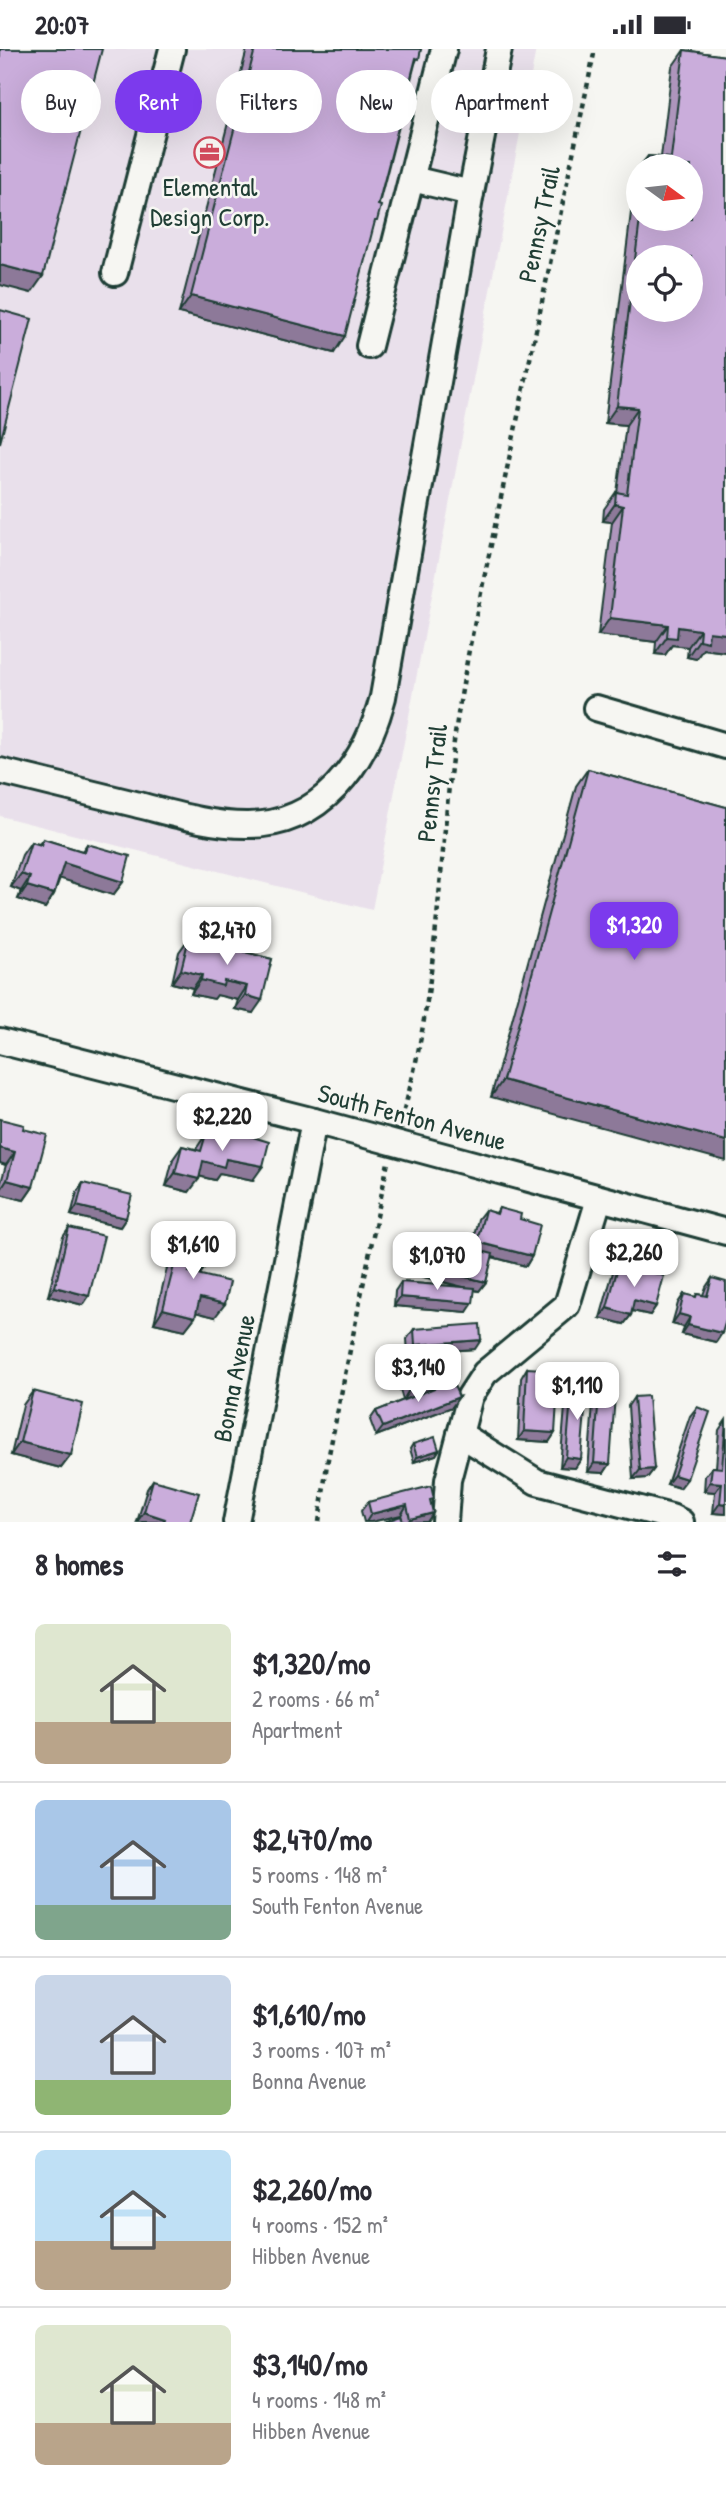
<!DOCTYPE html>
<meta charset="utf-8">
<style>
body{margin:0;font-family:"Patrick Hand",sans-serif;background:#f2f2f3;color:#2b2b33;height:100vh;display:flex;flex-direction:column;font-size:26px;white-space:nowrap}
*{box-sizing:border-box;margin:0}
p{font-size:23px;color:#7c7c81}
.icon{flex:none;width:38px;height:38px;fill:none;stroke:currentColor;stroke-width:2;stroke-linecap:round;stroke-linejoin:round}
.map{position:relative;height:1473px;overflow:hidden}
.details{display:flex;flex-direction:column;background:#fff;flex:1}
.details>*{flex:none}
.hud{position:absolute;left:21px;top:21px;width:684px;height:63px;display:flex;gap:14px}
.needle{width:46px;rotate:105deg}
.tools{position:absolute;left:626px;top:105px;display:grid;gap:14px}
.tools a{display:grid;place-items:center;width:77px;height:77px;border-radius:50%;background:#fff;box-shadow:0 7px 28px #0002;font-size:35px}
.price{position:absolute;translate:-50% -60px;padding:0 16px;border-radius:14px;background:#fff;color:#222;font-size:23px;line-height:46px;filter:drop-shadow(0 2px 4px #0008)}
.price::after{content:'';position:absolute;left:50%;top:42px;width:21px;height:16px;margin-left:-10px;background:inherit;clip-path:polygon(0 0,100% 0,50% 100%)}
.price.current{background:#7c3aed;color:#fff}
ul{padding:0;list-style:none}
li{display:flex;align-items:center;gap:21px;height:175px;padding:0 35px}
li+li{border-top:2px solid #e1e1e2}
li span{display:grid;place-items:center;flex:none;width:196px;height:140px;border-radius:10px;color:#555}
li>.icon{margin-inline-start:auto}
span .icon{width:84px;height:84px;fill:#fffc;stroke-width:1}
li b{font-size:30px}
h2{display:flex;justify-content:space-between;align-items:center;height:84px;padding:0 35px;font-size:30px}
.tag{padding:0 24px;border-radius:32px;background:#fff;box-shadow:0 7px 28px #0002;font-size:24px;line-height:63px}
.tag.current{background:#7c3aed;color:#fff}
.status{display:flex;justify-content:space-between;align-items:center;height:49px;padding:0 35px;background:#fff;direction:ltr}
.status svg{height:19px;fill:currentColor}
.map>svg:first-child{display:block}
</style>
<div class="status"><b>20:07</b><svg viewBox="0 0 49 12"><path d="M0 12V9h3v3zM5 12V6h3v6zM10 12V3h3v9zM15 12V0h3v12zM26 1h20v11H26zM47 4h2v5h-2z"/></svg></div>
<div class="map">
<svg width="726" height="1473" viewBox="0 0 726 1473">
<rect width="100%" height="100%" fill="#f6f6f2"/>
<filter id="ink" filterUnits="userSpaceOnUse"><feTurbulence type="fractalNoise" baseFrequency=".0143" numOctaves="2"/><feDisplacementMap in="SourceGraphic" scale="14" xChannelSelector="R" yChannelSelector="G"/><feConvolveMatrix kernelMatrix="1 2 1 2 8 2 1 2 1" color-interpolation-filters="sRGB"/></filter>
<g filter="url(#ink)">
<!-- built -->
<polygon fill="#e9e0eb" points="0,0 536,0 372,861 0,767"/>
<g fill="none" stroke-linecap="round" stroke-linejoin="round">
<defs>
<g id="minor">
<polyline points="412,130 471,144"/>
<polyline points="115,224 172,0"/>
<polyline points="369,297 444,0"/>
<polyline points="596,659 726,697"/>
<path d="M0,722C45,733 90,744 135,755C171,764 209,776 246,776C321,777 366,714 383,648L471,144L499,0"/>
<polyline points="0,992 314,1072 726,1183"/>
<polyline points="460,1385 537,1433 671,1468 681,1473"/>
<polyline points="236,1473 314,1072"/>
<polyline points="445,1473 448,1431 470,1347 485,1324 567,1256 599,1150"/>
</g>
</defs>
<!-- minor casing -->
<use href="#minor" stroke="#1f3d34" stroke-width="30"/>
<!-- path -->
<g stroke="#1f3d34" stroke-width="4.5" stroke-dasharray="5 5" stroke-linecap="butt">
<path d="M401,1071C439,946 438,814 455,685C459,657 464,629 469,601L595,0"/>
<polyline points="319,1473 327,1415 388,1113"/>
</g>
<!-- minor -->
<use href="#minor" stroke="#f6f6f2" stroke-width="24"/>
</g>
<!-- wall -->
<g fill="#ae95bc" stroke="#1f3d34" stroke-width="2" fill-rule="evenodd">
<polygon points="247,0 421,0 415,15 373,178 334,304 179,264"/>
<path d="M684,1L726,7V603L703,600L696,610L687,608L688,598L672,596L665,606L655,605L656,593L598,586L612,473L603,472L604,460L616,443L617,444L626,376L605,374L636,123L639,119V170H691V117H640L648,107L661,108L672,18ZM639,208H691V261H639Z"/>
<polygon points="588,720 726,758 491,1048 576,737"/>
<polygon points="43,790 82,802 87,795 123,833 113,846 60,829 54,845 45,859 18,850 21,842 11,838 22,806 31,793 39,795"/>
<polygon points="189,889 272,910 253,964 235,960 238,951 217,946 214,950 191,945 193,939 172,934 179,903"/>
<polygon points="0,1070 23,1080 33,1138 24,1151 0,1145 0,1137 6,1116 0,1114"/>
<polygon points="224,1079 253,1131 220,1124 215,1131 199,1127 189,1143 166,1137 173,1110 182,1097 196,1100 206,1085 217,1088"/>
<polygon points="83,1134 126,1169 120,1178 71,1166 77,1143"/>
<polygon points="499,1159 520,1170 532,1207 526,1217 492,1208 486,1233 479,1242 474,1241 467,1263 394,1257 395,1242 401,1233 462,1238 420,1227 427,1199 433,1190 471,1200 478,1170 485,1161 496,1164"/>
<polygon points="69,1179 83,1256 48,1247 63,1188"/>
<polygon points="181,1189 203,1221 200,1225 215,1268 196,1263 195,1268 185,1281 154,1274 171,1202"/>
<polygon points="619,1214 656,1257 650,1266 632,1262 631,1266 624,1275 600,1269 613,1223"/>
<polygon points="712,1229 722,1284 716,1293 682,1285 684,1278 672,1275 678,1254 684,1245 695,1248 697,1245 703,1246 706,1238"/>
<polygon points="414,1280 475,1300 408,1305 407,1290"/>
<polygon points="527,1319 555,1384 549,1393 518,1391 521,1329"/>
<polygon points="404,1325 452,1332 452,1358 376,1387 370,1371 376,1362 411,1348 403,1351 398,1334"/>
<polygon points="600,1330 610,1415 604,1424 588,1423 594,1340"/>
<polygon points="572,1337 581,1410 575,1419 560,1418 566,1346"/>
<polygon points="33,1342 71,1406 61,1419 11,1406 23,1356"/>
<polygon points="634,1348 654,1420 647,1429 633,1430 628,1357"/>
<polygon points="697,1358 680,1439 667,1435 690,1367"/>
<polygon points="726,1371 726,1465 713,1464 715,1443 704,1442 705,1427 712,1418 716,1418 719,1381"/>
<polygon points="413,1395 439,1401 436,1406 414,1413 410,1400"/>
<polygon points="153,1431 190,1473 137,1473 147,1440"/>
<polygon points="368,1453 431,1455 427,1473 384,1473 402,1469 401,1466 371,1473 364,1473 361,1462"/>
</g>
<!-- shaded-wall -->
<g fill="#8d7999" stroke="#1f3d34" stroke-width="2">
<polygon points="0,216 43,227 31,244 0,236"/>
<polygon points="191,247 345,287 334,304 179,264"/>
<polygon points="617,357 638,359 626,376 605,374"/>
<polygon points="615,455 623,457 612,473 603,472"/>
<polygon points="610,569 668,576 656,593 598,586"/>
<polygon points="678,578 700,581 688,598 672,596 665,606 655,605 667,588"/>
<polygon points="709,583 726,585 726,603 703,600 696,610 687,608 699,591"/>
<polygon points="64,814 123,833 113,846 55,828"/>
<polygon points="21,825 30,828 21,842 11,838"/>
<polygon points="27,837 54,845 45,859 18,850"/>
<polygon points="181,921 202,926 193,939 172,934"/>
<polygon points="201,931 224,932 247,937 238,951 217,946 214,950 191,945"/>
<polygon points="245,946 262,951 253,964 235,960"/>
<polygon points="503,1031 726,1092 726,1112 491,1048"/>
<polygon points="0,1099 15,1103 6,1116 0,1114"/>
<polygon points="226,1110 263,1117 253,1131 220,1124 215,1131 194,1126 203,1112"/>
<polygon points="175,1124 199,1130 189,1143 166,1137"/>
<polygon points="7,1131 33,1138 24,1151 0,1145 0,1142"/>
<polygon points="77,1157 126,1169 120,1178 71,1166"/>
<polygon points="477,1193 532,1207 526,1217 470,1202"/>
<polygon points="191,1218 203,1221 193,1234 181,1231"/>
<polygon points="426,1218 486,1233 479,1242 420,1227"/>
<polygon points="55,1238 89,1247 83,1256 48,1247"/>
<polygon points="400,1248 473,1254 467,1263 394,1257"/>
<polygon points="200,1249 225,1255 215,1268 190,1262"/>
<polygon points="634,1251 656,1257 650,1266 628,1261"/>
<polygon points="607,1259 631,1266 624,1275 600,1269"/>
<polygon points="163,1260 195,1268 185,1281 154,1274"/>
<polygon points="679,1265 690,1268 684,1278 672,1275"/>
<polygon points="688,1276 722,1284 716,1293 682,1285"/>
<polygon points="481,1291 475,1300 408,1305 415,1296"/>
<polygon points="456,1327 450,1336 403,1351 409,1341"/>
<polygon points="459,1348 452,1358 376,1387 383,1378"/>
<polygon points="524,1382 555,1384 549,1393 518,1391"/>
<polygon points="20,1393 71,1406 61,1419 11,1406"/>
<polygon points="439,1401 436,1406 414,1413 417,1408"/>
<polygon points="566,1408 581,1410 575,1419 560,1418"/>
<polygon points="594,1414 610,1415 604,1424 588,1423"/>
<polygon points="654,1420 647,1429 633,1430 640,1421"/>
<polygon points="674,1426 687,1430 680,1439 667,1435"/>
<polygon points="710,1433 722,1434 715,1443 704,1442"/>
<polygon points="720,1454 726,1455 726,1465 713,1464"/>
<polygon points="407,1456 401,1466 371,1473 366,1473 371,1465"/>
<polygon points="144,1463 165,1470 163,1473 137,1473"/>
<polygon points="433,1464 427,1473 408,1473 410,1470"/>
</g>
<!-- building -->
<g fill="#caaddb" stroke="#1f3d34" stroke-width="2" fill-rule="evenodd">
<polygon points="0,0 102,0 43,227 0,216"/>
<polygon points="255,0 421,0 419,10 416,9 378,156 381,157 377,172 375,172 345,287 191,247"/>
<path d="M684,1L726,7V585L709,583L708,593L699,591L700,581L678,578L677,589L667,588L668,576L610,569L623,457L615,455L616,443L627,445L638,359L617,357L640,170H691V117H646L648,107L671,109ZM639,208H691V261H639Z"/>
<polygon points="0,261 32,270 0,394"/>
<polygon points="588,720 726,758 726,1092 503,1031"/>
<polygon points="43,790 85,803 87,795 130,807 123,833 64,814 54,845 27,837 30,828 21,825 31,793 41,796"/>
<polygon points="189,889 272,910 262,951 245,946 247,937 224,932 223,937 201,931 202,926 181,921"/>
<polygon points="0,1070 24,1076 23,1080 47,1086 33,1138 7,1131 15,1103 0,1099"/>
<polygon points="224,1079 269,1093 263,1117 226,1110 224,1118 203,1112 199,1130 175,1124 182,1097 201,1102 206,1085 221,1089"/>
<polygon points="83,1134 132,1146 126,1169 77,1157"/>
<polygon points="499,1159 521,1165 520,1170 540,1176 532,1207 477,1193 485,1161 497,1165"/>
<polygon points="69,1179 104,1187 89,1247 55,1238"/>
<polygon points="181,1189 209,1195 203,1221 191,1218 189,1223 230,1233 225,1255 200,1249 195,1268 163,1260"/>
<polygon points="433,1190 493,1205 486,1233 426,1218"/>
<polygon points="619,1214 664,1227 656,1257 634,1251 631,1266 607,1259"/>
<polygon points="712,1229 726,1233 726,1271 722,1284 688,1276 690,1268 679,1265 684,1245 696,1248 697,1245 707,1247"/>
<polygon points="401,1233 475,1239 473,1254 400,1248"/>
<polygon points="480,1275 481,1291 415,1296 414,1280"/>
<polygon points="451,1310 456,1327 409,1341 404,1325"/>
<polygon points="527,1319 559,1321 555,1384 524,1382"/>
<polygon points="600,1330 616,1332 610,1415 594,1414"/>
<polygon points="452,1332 459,1348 383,1378 376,1362"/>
<polygon points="572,1337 587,1338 581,1410 566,1408"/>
<polygon points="33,1342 83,1355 71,1406 20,1393"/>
<polygon points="648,1347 654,1420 640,1421 634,1348"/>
<polygon points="697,1358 710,1363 687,1430 674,1426"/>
<polygon points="726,1371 726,1455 720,1454 722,1434 710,1433 712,1418 722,1419"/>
<polygon points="435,1388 439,1401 417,1408 413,1395"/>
<polygon points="153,1431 199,1444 190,1473 164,1473 165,1470 144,1463"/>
<polygon points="431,1437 434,1450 430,1451 433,1464 410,1470 407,1456 371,1465 368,1453"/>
<polygon points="401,1467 403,1473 384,1473"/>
</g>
</g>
<!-- icons -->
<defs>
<symbol id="office-ring" viewBox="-11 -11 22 22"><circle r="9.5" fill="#f6f6f2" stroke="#d1495b" stroke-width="1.5"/><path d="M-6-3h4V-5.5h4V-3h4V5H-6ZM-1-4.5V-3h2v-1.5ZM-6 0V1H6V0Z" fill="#d1495b"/></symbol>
</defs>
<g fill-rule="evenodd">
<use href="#office-ring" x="192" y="86" width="35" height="35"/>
</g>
<g text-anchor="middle" stroke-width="5" stroke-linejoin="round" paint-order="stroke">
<!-- poi labels -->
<g font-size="26" fill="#1f3d34" stroke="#f6f6f2">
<text x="210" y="147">Elemental<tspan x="210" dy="30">Design Corp.</tspan></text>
</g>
<!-- street labels -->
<g font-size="26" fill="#1f3d34" stroke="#f6f6f2">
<text transform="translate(539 175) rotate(-78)" y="9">Pennsy Trail</text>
<text transform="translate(432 734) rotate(-84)" y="9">Pennsy Trail</text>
<text transform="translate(412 1068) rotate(15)" y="9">South Fenton Avenue</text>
<text transform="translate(234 1329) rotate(-79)" y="9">Bonna Avenue</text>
</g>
</g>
</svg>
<div class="tools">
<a><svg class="needle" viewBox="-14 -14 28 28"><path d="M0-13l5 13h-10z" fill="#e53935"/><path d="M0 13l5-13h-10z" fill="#7c7c81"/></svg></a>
<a><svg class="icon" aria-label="locate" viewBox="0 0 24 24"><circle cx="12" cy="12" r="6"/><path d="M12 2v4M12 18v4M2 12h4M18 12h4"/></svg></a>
</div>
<b class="price current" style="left:634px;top:913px">$1,320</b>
<b class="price" style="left:227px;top:918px">$2,470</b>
<b class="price" style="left:222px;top:1104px">$2,220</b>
<b class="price" style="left:193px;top:1232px">$1,610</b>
<b class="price" style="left:634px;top:1240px">$2,260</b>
<b class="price" style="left:437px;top:1243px">$1,070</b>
<b class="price" style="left:418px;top:1355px">$3,140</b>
<b class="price" style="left:577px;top:1373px">$1,110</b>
<div class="hud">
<a class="tag">Buy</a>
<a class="tag current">Rent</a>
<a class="tag">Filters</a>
<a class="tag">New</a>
<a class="tag">Apartment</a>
</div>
</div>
<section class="details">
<h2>8 homes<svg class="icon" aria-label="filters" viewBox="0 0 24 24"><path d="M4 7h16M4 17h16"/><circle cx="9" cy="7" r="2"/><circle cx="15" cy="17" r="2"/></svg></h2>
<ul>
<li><span style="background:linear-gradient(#dfe7d0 70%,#b9a48a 0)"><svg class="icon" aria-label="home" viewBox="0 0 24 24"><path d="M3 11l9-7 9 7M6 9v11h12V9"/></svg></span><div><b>$1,320/mo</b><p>2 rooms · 66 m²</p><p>Apartment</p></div></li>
<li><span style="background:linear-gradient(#a9c7e8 75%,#7fa58c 0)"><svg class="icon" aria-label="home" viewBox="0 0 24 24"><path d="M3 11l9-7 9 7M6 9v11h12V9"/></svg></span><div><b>$2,470/mo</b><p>5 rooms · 148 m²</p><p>South Fenton Avenue</p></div></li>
<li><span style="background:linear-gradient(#c9d6e8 75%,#8fb573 0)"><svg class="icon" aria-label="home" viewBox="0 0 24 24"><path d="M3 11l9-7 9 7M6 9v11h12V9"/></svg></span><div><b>$1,610/mo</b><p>3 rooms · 107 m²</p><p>Bonna Avenue</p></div></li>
<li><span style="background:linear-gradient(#bfe0f5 65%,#b9a48a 0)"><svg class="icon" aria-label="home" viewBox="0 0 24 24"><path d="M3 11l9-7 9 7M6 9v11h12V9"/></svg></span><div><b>$2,260/mo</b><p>4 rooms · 152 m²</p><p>Hibben Avenue</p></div></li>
<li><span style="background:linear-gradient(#dfe7d0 70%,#b9a48a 0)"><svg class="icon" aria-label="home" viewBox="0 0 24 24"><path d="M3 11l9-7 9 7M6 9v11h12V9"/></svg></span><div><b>$3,140/mo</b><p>4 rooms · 148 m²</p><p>Hibben Avenue</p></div></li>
</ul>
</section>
